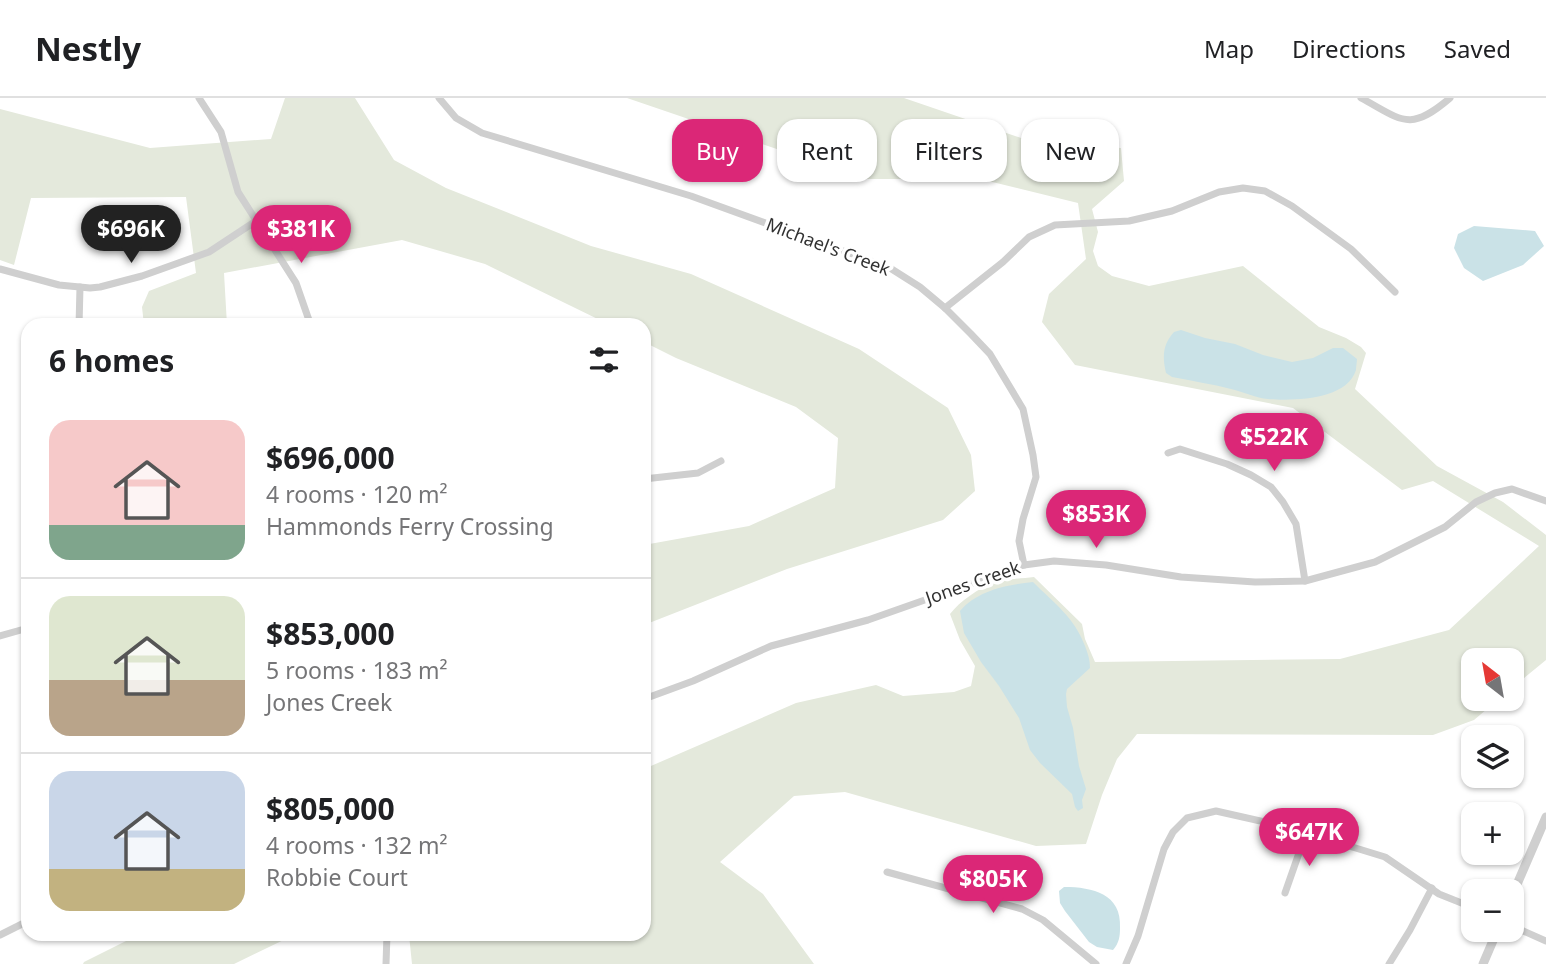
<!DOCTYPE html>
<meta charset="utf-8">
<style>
body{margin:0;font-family:"Noto Sans",sans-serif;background:#f2f2f2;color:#202124;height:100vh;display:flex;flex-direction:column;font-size:26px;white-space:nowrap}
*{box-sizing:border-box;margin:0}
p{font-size:23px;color:#757577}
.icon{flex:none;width:38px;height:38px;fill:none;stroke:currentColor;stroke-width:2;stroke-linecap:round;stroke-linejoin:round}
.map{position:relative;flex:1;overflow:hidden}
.drawer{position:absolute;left:21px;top:220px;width:630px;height:623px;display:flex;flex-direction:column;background:#fff;border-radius:21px;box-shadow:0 2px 5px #0004}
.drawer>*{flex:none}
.hud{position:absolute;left:672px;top:21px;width:665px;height:63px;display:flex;gap:14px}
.needle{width:46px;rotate:329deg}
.controls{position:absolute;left:1461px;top:550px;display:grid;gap:14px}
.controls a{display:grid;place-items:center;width:63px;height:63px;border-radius:14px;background:#fff;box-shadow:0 2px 5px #0004;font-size:35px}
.price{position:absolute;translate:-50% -60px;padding:0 16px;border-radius:24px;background:#db2777;color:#fff;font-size:23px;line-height:46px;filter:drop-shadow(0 2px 4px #0008)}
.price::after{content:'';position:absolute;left:50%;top:42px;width:21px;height:16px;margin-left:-10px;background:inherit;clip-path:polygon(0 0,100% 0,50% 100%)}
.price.active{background:#222;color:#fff}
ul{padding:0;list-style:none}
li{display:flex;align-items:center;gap:21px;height:175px;padding:0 28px}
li+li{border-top:2px solid #e0e0e0}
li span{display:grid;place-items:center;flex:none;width:196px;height:140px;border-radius:21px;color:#555}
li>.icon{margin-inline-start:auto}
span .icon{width:84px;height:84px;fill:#fffc;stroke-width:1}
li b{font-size:30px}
h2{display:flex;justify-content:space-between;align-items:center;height:84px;padding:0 28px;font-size:30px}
.pill{padding:0 24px;border-radius:21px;background:#fff;box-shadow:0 2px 5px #0004;font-size:24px;line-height:63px}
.pill.active{background:#db2777;color:#fff}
header{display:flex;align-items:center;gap:42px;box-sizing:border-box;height:98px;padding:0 35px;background:#fff;border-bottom:2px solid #e0e0e0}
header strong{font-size:33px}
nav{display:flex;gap:38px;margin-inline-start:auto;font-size:24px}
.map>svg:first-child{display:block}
</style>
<header>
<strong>Nestly</strong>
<nav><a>Map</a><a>Directions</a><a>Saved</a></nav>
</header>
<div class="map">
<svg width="1546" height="866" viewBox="0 0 1546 866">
<rect width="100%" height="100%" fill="#fff"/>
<!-- green -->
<g fill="#e4e9dc">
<polygon points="285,0 355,0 394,62 446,90 591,148 691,176 859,251 948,310 971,357 975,393 943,422 787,471 644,527 644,447 749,428 835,390 838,340 796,309 676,260 644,244 644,228 610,227 485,166 402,142 224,175 227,227 144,227 142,209 149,193 196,175 186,99 31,100 14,167 0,162 0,11 150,50 271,41"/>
<path d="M627,0H904L1033,44L1121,50L1124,83L1092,111L1098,134L1093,153L1098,168L1112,178L1149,188L1243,168L1319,229L1346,240L1361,249L1366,255L1355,291L1437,368L1503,404L1546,437V562L1512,590V562H1474V600H1500L1474,622L1433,637L1137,636L1117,661L1102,697L1086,746L1036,748L845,694L794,698L720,764L763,796L814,866H412L409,837L644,836V671L796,605L876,587L903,598L954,594L971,588L975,568L960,542L950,516C960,503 979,490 995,484C1007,480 1022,481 1034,479L1082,526L1085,541L1095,564L1340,561L1449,532L1539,448L1433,383L1402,392L1293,310L1075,267L1042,224L1049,196L1086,161L1078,105L980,81H865Z"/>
<polygon points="138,837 138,836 294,837 234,866 83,866 84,864"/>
</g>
<!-- water -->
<g fill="#cae2e7">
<polygon points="1474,128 1535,133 1544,148 1523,167 1483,183 1464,170 1454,150 1458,136"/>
<path d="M1181,232L1205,240L1235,246L1263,257L1292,264L1313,260L1333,250H1343L1357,261C1357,262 1356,271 1356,272C1347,302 1294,303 1268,301C1256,300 1244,294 1231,291C1212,286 1192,283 1172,279L1166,275C1162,258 1163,246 1174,234Z"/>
<path d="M1033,484C1055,506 1074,519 1085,548C1088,556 1090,562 1090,570L1067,591L1066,596L1067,609L1073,630L1079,668L1086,691L1082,702L1083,710L1078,713L1075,709L1072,696L1040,665L1030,652L1019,620L999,588L981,564L964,535L960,513C978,492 1007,487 1033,484Z"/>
<path d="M1064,789C1093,789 1122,796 1120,830C1120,839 1119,845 1113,852L1097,849L1089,844L1065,813L1060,805L1059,793Z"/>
</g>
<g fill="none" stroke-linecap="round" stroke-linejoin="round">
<!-- minor -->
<g stroke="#cfcfcf" stroke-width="7">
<polyline points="199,0 221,34 238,94 296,185 311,228"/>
<polyline points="439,0 456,20 482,35 691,98 890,170 920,189 945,210 971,236 990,256 1023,311 1033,357 1036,379 1023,421 1019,443 1024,467"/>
<path d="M1361,0C1402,22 1409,35 1450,0"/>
<polyline points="0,171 59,187 90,190 100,189 142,178 209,154 256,123"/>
<polyline points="945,210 1003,164 1029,139 1055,127 1129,123 1172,113 1219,94 1243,90 1265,93 1292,108 1351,151 1395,194"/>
<polyline points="79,228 80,189"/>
<polyline points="1168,355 1180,351 1227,366 1251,377 1271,389 1283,404 1296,426 1305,483"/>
<polyline points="644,381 698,375 721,363"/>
<polyline points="0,538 28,530"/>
<polyline points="644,601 693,583 771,548 868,522 1024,467 1054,463 1106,467 1181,479 1255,484 1305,483 1375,464 1445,429 1476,404 1495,395 1512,391 1546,403"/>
<polyline points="887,774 1022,811 1043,822 1096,866"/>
<polyline points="1285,795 1306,735"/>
<polyline points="1512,828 1546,843"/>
<polyline points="0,837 28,823"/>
<polyline points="386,866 387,836"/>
<polyline points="1126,866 1138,838 1164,751 1173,734 1187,720 1216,713 1287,729 1385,759 1439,796 1474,810"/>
<polyline points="1389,866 1410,832 1432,790"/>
</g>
<!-- tertiary -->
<g stroke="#cfcfcf" stroke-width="9">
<polyline points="1512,798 1546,719"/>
<polyline points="1483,866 1498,831"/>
</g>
</g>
<g text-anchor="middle" stroke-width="7" stroke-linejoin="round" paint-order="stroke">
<!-- street labels -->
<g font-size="18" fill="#323232" stroke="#fff">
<text transform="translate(828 149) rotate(21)" y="6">Michael's Creek</text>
<text transform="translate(973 485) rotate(-19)" y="6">Jones Creek</text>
</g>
</g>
</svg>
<div class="controls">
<a><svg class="needle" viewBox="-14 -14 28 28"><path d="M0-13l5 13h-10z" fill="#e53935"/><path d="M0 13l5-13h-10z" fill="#757577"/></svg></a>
<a><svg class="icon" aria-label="layers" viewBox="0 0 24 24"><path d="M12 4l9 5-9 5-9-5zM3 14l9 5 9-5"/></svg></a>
<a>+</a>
<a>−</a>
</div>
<b class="price active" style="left:131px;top:167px">$696K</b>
<b class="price" style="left:301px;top:167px">$381K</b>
<b class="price" style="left:1274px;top:375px">$522K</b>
<b class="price" style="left:1096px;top:452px">$853K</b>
<b class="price" style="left:1309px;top:770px">$647K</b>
<b class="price" style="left:993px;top:817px">$805K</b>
<div class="hud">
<a class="pill active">Buy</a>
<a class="pill">Rent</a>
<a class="pill">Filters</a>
<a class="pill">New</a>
</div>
<section class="drawer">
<h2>6 homes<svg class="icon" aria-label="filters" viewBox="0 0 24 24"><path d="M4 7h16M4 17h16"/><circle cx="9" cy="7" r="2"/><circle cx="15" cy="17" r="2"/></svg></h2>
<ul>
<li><span style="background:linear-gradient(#f6c9c9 75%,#7fa58c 0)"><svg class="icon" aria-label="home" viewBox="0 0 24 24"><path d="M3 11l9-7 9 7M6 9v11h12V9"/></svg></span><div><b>$696,000</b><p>4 rooms · 120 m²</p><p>Hammonds Ferry Crossing</p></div></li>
<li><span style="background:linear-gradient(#dfe7d0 60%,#b9a48a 0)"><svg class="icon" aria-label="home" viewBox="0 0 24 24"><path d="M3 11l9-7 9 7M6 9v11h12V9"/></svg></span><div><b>$853,000</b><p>5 rooms · 183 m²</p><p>Jones Creek</p></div></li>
<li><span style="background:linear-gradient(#c9d6e8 70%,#c2b280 0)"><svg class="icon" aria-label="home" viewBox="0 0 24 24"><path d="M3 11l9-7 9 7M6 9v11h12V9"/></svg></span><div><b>$805,000</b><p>4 rooms · 132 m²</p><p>Robbie Court</p></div></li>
</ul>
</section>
</div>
